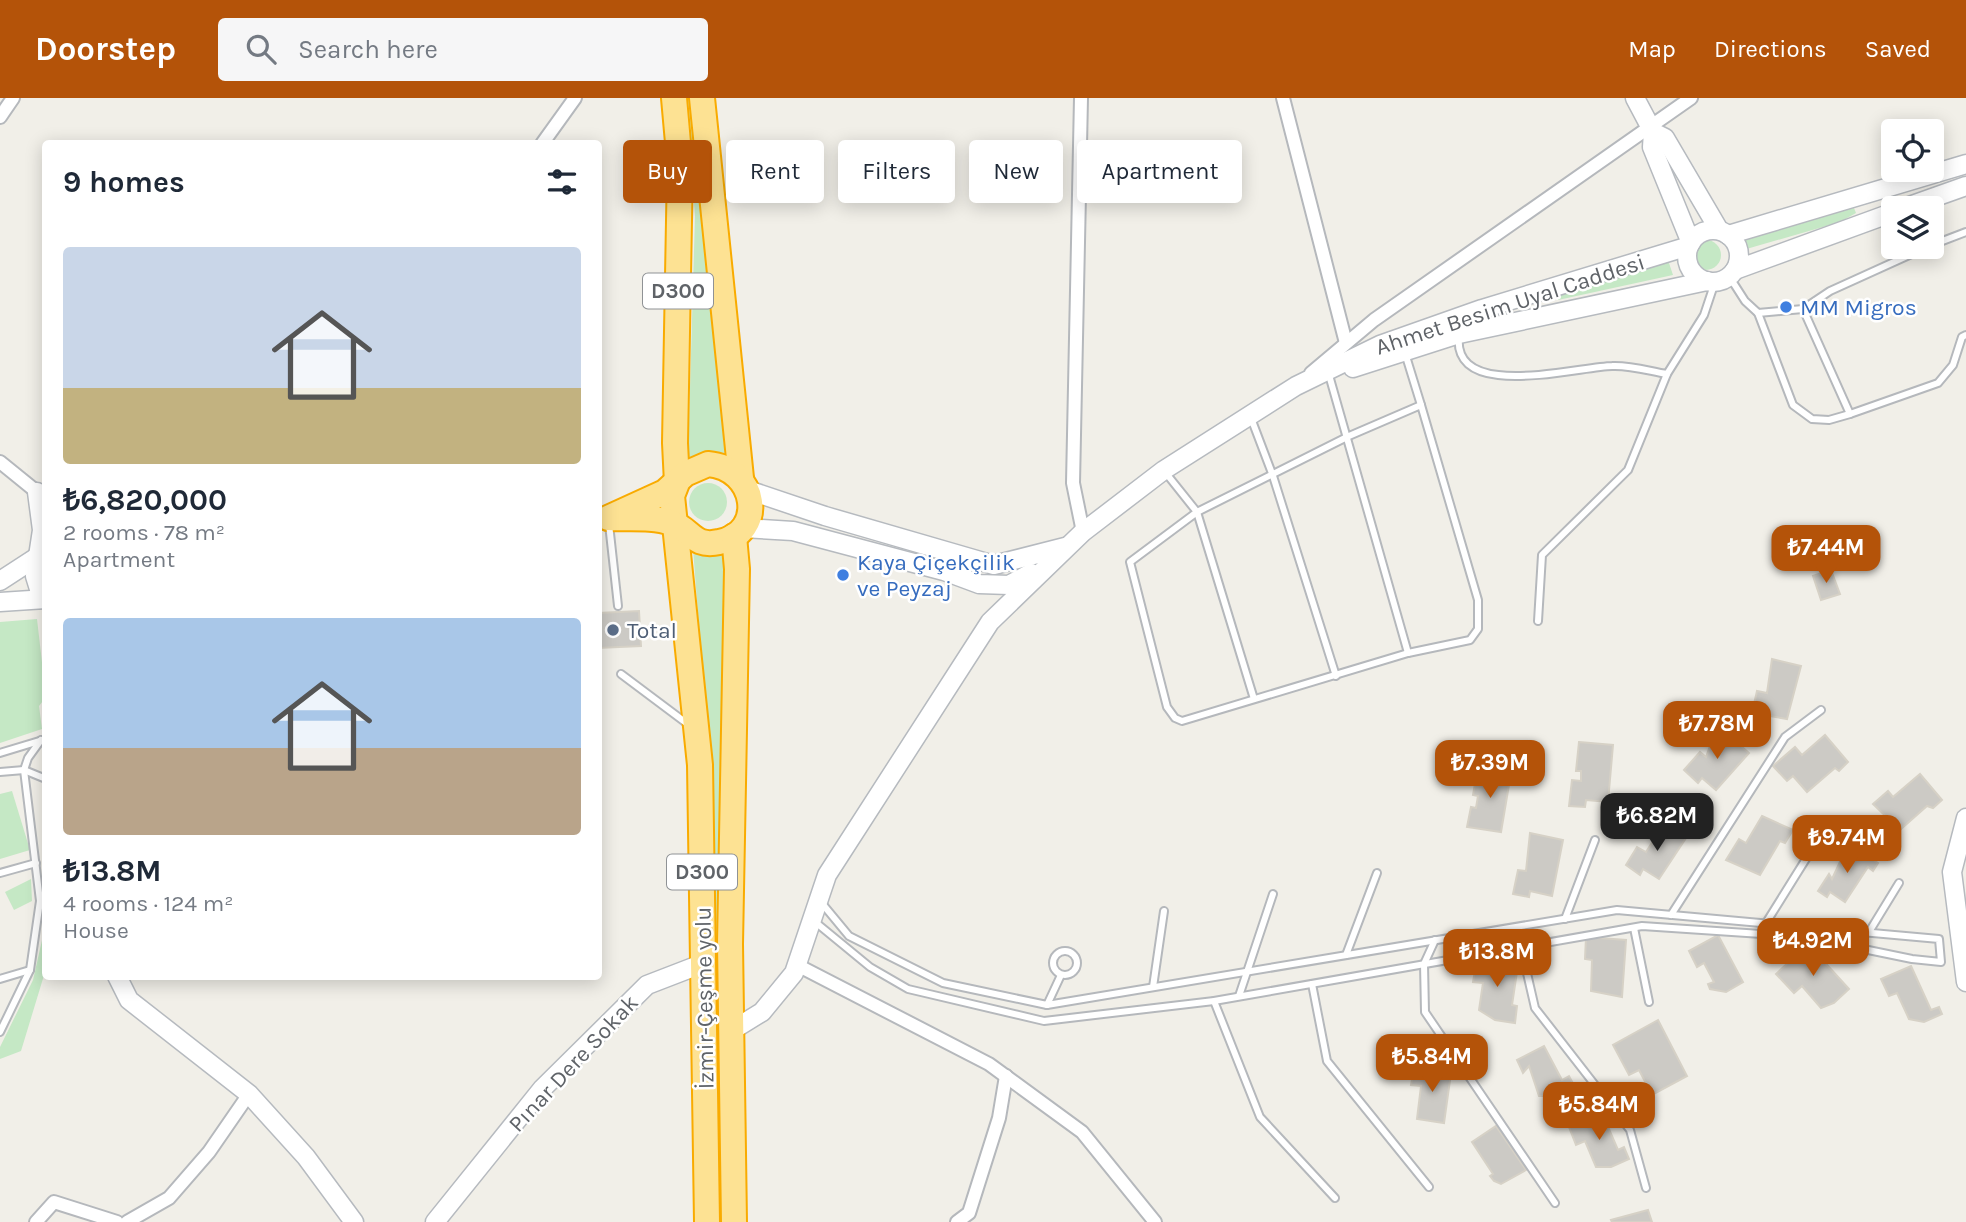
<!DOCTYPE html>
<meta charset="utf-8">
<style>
body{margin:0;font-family:Karla,sans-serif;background:#f6f6f7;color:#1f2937;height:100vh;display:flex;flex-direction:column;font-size:26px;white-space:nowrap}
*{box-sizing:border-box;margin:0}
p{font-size:23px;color:#747a83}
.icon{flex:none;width:38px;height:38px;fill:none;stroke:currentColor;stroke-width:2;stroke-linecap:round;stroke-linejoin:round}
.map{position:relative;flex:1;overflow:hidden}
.drawer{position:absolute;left:42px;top:42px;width:560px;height:840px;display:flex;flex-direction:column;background:#fff;border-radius:7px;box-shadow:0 4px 18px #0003}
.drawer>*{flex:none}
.guide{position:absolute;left:623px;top:42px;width:665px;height:63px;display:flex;gap:14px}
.fabs{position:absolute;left:1881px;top:21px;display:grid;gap:14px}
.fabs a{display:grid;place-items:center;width:63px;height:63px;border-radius:7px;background:#fff;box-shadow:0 4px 18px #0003;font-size:35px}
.price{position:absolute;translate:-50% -60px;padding:0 16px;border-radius:14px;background:#b45309;color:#fff;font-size:23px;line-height:46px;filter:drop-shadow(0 2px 4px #0008)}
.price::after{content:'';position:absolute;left:50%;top:42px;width:21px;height:16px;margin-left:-10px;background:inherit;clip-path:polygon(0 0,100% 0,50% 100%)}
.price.on{background:#222;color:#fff}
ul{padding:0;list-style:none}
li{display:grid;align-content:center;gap:14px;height:371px;padding:0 21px}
li span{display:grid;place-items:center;height:217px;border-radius:7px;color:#555}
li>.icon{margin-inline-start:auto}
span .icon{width:126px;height:126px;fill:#fffc;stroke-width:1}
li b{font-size:30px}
h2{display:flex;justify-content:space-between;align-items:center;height:84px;padding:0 21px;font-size:30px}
.tag{padding:0 24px;border-radius:7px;background:#fff;box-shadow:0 4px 18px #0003;font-size:24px;line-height:63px}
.tag.on{background:#b45309;color:#fff}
header{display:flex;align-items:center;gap:42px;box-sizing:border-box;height:98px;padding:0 35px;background:#b45309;color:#fff}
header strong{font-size:33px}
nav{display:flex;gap:38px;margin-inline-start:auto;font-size:24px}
.search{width:490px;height:63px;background:#f6f6f7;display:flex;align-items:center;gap:18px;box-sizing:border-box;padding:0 24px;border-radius:7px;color:#747a83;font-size:26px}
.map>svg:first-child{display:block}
</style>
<header>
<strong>Doorstep</strong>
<div class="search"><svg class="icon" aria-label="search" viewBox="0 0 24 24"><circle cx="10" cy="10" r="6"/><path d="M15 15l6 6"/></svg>Search here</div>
<nav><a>Map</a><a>Directions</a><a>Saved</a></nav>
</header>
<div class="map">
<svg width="1966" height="1124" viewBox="0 0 1966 1124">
<rect width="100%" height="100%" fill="#f1efe8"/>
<!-- green -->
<g fill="#c5e8c5">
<polygon points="686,0 692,0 725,358 688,360 695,118"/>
<polygon points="1854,110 1856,115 1840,124 1743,152 1737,137"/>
<circle cx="1706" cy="157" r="15"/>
<polygon points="1667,159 1673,177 1558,202 1558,197"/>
<circle cx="708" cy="404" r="19"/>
<polygon points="726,450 721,1110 713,710 693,451"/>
<polygon points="37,521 46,599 39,608 42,631 0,645 0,524"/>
<polygon points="12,693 30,752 0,761 0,696"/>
<polygon points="31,781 32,803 14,812 5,794"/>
<polygon points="45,829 45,874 21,953 0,961 0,949 33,882"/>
</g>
<!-- building -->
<g fill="#cccac5" stroke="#d6d1c6" stroke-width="2">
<polygon points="1831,472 1840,496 1821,502 1813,478"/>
<polygon points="639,513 641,548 598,550 598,515"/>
<polygon points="1772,561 1801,568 1787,621 1752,615 1757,593 1767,595"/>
<polygon points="1724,633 1749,655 1716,692 1702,680 1698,685 1684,672 1700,654 1706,659 1710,648"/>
<polygon points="1825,637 1848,664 1839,673 1835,670 1807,694 1793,678 1787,683 1773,668 1795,649 1802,657"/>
<polygon points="1579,644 1613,647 1608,704 1586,702 1585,709 1569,708 1572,682 1581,683 1581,673 1576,673"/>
<polygon points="1478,669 1511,675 1501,734 1467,729 1471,709 1476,710 1478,698 1473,697"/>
<polygon points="1920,676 1942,702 1933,710 1927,708 1900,732 1873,706 1888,693 1893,699"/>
<polygon points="1762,718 1793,732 1785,745 1780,743 1760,777 1726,762 1739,741 1746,745"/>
<polygon points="1664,726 1686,740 1659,781 1643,771 1640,777 1626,767 1637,749 1646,754"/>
<polygon points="1530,735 1563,742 1552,798 1530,793 1529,799 1513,796 1518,772 1526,773"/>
<polygon points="1846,751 1861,754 1878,765 1873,773 1868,769 1845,804 1830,794 1827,799 1818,793 1829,776 1832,781"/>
<polygon points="1718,837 1743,884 1726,894 1710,891 1708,886 1714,884 1704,865 1697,869 1689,853"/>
<polygon points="1586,839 1626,842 1622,899 1591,893 1592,862 1585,861"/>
<polygon points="1808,846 1849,891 1834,905 1821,910 1802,888 1794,895 1776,876"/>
<polygon points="1477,861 1518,867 1512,907 1517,908 1515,925 1495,922 1479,912 1483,885 1473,884"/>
<polygon points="1911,868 1931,912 1939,909 1942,916 1924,924 1909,921 1897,895 1889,898 1881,881"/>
<polygon points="1658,922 1687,978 1652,997 1639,972 1629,977 1613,947"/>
<polygon points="1544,948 1562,982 1569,978 1575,989 1557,998 1539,998 1529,968 1523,975 1517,962"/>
<polygon points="1414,970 1451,975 1444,1025 1417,1021 1421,988 1411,987"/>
<polygon points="1602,1015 1618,1052 1624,1049 1629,1061 1611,1069 1596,1069 1585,1043 1576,1047 1569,1029"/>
<polygon points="1496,1028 1526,1072 1501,1086 1494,1083 1490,1078 1493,1076 1472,1044"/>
<polygon points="1648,1112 1652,1124 1612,1124 1611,1122"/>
</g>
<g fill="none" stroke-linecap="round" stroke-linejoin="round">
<defs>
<g id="lane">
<polyline points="1932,147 1966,134"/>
<polyline points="1729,178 1745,203 1758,215 1803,211 1830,193 1927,149"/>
<polyline points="1803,211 1850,316"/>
<polyline points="1758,215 1793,307 1812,321 1829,322 1850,316 1938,285 1953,267 1962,239 1966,237"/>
<path d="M1459,237C1451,304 1575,269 1612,268C1630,267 1649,273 1667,276"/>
<polyline points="1405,255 1421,307"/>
<polyline points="1329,277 1408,555"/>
<polygon points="1421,307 1478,502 1478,531 1470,542 1408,555 1182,623 1175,620 1167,609 1130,464 1197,414 1349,338"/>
<polyline points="1251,320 1273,378 1336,578"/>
<polyline points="1165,374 1197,414 1254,601"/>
<polyline points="609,426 618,508"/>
<polyline points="1538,523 1542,457 1628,372 1667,276 1704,217 1715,184"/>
<polyline points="621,576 689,627"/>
<polyline points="0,655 46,641"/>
<polyline points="0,674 24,672 46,681"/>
<polyline points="0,775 36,765"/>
<polyline points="1671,817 1785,639 1821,612"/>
<polyline points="1565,821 1595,742"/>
<polyline points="814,823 870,869 908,891 1044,923 1214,903 1642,828 1805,839 1912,861 1941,864 1939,841 1617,812 1047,907 943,885 849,838 820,803"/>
<polyline points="1766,825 1819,740"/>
<polyline points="1634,830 1649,904"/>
<polyline points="1869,834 1899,785"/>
<polyline points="1435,842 1424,866 1425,914 1555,1105"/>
<polyline points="1521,849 1535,910 1630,1032 1646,1090"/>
<circle cx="1065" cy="865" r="12"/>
<polyline points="1346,857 1377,775"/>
<polyline points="0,881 30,872"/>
<polyline points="1312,886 1327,963 1429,1089"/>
<polyline points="1153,889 1164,813"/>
<polyline points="1239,898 1273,796"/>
<polyline points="1214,903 1260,1019 1335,1100"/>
<polyline points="1047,907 1061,877"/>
<polyline points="0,934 30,872 40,803 24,672 28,660 41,642"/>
</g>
<g id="street">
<polyline points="1081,0 1073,385 1083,434"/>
<polyline points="1283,0 1346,245"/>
<polyline points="0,19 13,0"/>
<polyline points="542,46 575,0"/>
<polyline points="1311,275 1374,222 1691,0"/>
<polyline points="0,364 37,394"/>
<polyline points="797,867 989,966 1082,1034 1155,1124"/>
<polyline points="36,1124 54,1104 117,1124"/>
<polyline points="127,1124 169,1100 209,1054 249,996"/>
<polyline points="957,1124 969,1115 999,1020 1006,978"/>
</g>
<g id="secondary">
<polyline points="1635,0 1653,34 1665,40 1719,132"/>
<polyline points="1653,34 1652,49 1691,145"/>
<polyline points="1904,110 1966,88"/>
<circle cx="1713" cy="158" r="26"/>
<polyline points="1728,137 1966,66"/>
<polyline points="1735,172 1894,114"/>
<polyline points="1353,270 1459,236 1707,183"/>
<polyline points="748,392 825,418 994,467 1065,449"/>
<polyline points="37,394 42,432 35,478 39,491 46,495"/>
<polyline points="743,430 793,433 944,473 979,486 1009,487 1031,475"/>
<polyline points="0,483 43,455"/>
<polyline points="0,504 46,501"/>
<polyline points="1966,720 1952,774 1966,884"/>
<polyline points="117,878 129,902 249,996 306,1059 354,1124"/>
<polyline points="731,933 762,914 794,875 827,777 990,524 1083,434 1164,372 1296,288 1380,247 1482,211 1689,148"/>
<polyline points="435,1124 542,991 647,887 704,865"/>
</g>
<g id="highway">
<polyline points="674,0 680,67 675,345 677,385 672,398 700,667 707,1124"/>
<polyline points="702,0 741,380"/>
<path d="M708,366C757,370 767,435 719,444C693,450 691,431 672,425C652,418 629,421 608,420L665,394L685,376Z"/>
<polyline points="734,1124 730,846 737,471 734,438"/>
</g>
</defs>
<!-- lane casing -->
<use href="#lane" stroke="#b5b8bc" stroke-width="10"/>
<!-- street casing -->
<use href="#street" stroke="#b5b8bc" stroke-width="16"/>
<!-- secondary casing -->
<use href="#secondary" stroke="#b6babf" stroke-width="21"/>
<!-- highway casing -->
<use href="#highway" stroke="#f9ab00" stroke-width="28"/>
<!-- lane -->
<use href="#lane" stroke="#fff" stroke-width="6"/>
<!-- street -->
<use href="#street" stroke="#fff" stroke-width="12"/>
<!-- secondary -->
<use href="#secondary" stroke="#fff" stroke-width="18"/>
<!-- highway -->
<use href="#highway" stroke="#fde293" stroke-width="24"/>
</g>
<!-- markers -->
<g fill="#3f7fe0" stroke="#fff" stroke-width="2.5">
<circle cx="1786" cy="209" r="7"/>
<circle cx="843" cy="477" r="7"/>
</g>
<circle fill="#5c6f8a" stroke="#fff" stroke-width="2.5" cx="613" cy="532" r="7"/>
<g text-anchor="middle" stroke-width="5" stroke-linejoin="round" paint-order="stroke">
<!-- shield labels -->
<g fill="#fff" stroke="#8f9295" stroke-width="2">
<rect x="643" y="175.5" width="70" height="35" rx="5"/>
<rect x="667" y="756.5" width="70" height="35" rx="5"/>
</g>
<g font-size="21" font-weight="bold" fill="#5f6368">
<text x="678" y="200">D300</text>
<text x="702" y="781">D300</text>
</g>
<!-- street labels -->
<g font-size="23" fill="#5f6368" stroke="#fff">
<text transform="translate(1510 206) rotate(-18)" y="8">Ahmet Besim Uyal Caddesi</text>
<text transform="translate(704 900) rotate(-91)" y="8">İzmir-Çeşme yolu</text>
<text transform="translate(573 965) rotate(-47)" y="8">Pınar Dere Sokak</text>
</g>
<!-- shop labels -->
<g font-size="23" fill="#366cbe" stroke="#fff" text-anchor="start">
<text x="1800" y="217">MM Migros</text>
<text x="857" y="472">Kaya Çiçekçilik<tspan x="857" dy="26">ve Peyzaj</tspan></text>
</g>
<!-- service labels -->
<g font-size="23" fill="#4e5e75" stroke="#fff" text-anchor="start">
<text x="627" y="540">Total</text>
</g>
</g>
</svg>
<div class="fabs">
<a><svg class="icon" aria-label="locate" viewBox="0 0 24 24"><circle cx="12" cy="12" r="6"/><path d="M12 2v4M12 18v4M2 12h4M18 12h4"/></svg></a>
<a><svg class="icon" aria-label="layers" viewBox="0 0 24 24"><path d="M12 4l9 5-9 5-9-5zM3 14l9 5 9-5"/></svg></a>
</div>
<b class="price" style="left:1826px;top:487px">₺7.44M</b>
<b class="price" style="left:1717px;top:663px">₺7.78M</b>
<b class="price" style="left:1490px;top:702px">₺7.39M</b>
<b class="price on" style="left:1657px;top:755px">₺6.82M</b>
<b class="price" style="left:1847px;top:777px">₺9.74M</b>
<b class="price" style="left:1813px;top:880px">₺4.92M</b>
<b class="price" style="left:1497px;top:891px">₺13.8M</b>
<b class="price" style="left:1432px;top:996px">₺5.84M</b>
<b class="price" style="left:1599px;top:1044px">₺5.84M</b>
<div class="guide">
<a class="tag on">Buy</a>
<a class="tag">Rent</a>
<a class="tag">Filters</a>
<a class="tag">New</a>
<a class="tag">Apartment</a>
</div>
<section class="drawer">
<h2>9 homes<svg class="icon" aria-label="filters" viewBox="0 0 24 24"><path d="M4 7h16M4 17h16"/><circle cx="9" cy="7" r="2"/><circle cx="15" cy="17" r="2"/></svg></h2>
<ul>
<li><span style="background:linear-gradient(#c9d6e8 65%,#c2b280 0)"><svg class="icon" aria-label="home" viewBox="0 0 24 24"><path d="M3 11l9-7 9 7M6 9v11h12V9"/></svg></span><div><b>₺6,820,000</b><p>2 rooms · 78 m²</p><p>Apartment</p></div></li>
<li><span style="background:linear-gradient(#a9c7e8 60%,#b9a48a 0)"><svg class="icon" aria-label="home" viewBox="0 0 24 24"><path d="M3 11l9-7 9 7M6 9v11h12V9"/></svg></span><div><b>₺13.8M</b><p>4 rooms · 124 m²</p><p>House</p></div></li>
</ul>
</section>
</div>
